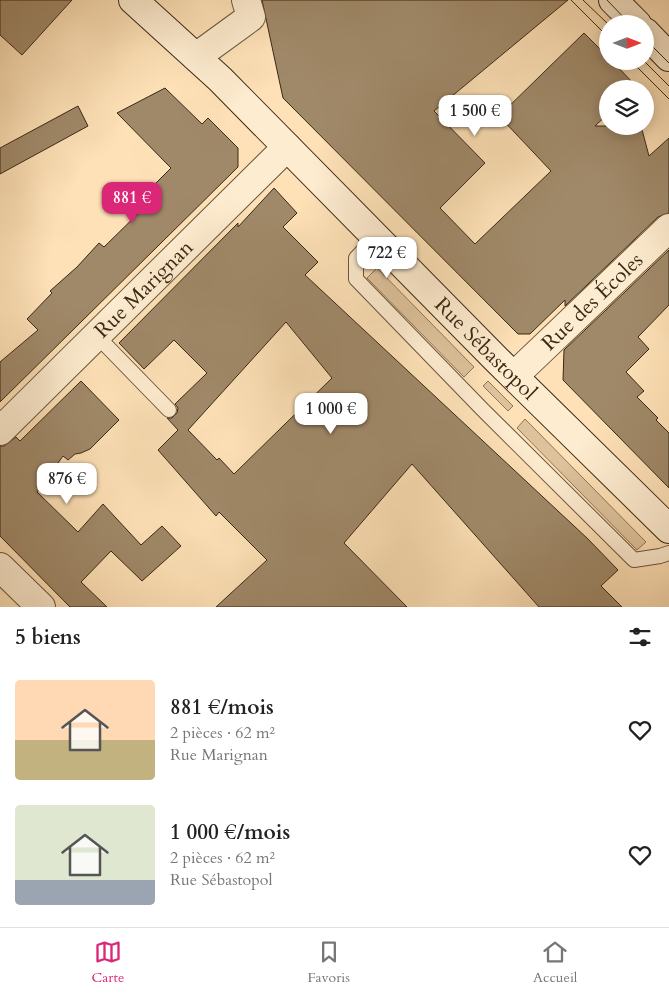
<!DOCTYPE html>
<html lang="fr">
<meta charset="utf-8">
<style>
body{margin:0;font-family:Cardo,serif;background:#f6f6f6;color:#222;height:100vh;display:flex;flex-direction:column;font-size:19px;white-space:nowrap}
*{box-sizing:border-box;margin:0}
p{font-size:16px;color:#767676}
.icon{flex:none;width:28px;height:28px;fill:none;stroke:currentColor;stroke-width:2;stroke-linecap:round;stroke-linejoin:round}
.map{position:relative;height:607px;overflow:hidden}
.sheet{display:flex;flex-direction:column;background:#fff;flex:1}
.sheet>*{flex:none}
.needle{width:32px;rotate:90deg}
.buttons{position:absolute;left:599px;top:15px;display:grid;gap:10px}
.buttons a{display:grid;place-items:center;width:55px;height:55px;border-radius:50%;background:#fff;box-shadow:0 2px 12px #0003;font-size:25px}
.price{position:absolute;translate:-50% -42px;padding:0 11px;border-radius:10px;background:#fff;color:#222;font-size:16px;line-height:32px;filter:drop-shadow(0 1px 2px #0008)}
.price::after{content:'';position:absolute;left:50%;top:30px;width:15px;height:11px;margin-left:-8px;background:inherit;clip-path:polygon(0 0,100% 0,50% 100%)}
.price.active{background:#db2777;color:#fff}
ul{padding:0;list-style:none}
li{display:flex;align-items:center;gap:15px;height:125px;padding:0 15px}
li span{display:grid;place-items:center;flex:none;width:140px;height:100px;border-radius:5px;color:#555}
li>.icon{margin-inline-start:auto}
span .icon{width:60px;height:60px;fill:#fffc;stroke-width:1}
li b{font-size:21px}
h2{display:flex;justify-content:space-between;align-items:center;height:60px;padding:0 15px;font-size:21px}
.menu{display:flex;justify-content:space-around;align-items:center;height:70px;border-top:1px solid #e0e0e0;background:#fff;font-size:14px;color:#767676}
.menu a{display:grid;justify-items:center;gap:2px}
.menu .active{color:#db2777}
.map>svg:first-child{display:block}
</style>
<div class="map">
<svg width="669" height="607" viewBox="0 0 669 607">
<rect width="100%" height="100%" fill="#fee1b7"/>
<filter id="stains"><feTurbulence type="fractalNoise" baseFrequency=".004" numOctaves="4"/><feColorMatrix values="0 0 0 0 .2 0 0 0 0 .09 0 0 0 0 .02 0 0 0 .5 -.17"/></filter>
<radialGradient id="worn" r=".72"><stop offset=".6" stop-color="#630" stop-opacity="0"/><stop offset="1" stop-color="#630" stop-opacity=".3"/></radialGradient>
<!-- green -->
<g fill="#ddc29b" stroke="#8c7658">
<polygon points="377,268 474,367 464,377 367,278"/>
<polygon points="488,381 513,406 508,411 483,386"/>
<polygon points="525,419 646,542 637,550 517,428"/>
</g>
<!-- building -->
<g fill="#a08969" stroke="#3a2915" fill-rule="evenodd">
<polygon points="0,0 72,0 22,55 0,35"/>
<polygon points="262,0 568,0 434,111 485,163 440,208 475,244 551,171 499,116 584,33 608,57 608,61 612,61 636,86 632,89 608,89 608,114 595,126 641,126 649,156 669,138 669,213 658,217 565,306 565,300 530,334 518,334 283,98"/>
<polygon points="165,88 202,124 208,118 238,148 238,167 0,402 0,362 38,330 27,319 52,293 50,291 77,267 99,243 104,247 153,199 147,192 171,168 117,113"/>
<polygon points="78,106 88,126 0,174 0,148"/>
<path d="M274,188L297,213L283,227L318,262L305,275L588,539L618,570L601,586L622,607H539L412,464L344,543L407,607H216L267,560L219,512L216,516L158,450L178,430L167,418H172L177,413L178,408L175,404L207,373L174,340L144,369L119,343L238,223V227ZM286,322L332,378L234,474L219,458L217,460L188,430Z"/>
<polygon points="669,250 669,305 638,337 649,349 626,372 644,391 637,397 658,418 656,420 669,433 669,488 563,380 564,350"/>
<polygon points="81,381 119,420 90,449 81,453 75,454 68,460 63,456 37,492 78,532 103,504 141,545 162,526 181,546 142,581 111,551 81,582 107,607 70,607 0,536 0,446 4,446 16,437 20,441"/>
</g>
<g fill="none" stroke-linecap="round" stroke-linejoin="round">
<defs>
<g id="lane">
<polyline points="376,237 356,258 356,279 483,410 634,560 660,556 669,553"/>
<polyline points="96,335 169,410"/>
</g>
<g id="street">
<polyline points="196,57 251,17 246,0"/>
<path id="s1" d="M514,376L669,228"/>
<path id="s2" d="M0,431L287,147"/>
<polyline points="0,567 41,607"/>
</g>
<g id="secondary">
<path id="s3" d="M133,0L220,79L496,359L669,529"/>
<polyline points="613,0 637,24"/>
<polyline points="645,32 669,57"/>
</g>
</defs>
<!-- lane casing -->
<use href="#lane" stroke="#6b573e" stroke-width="16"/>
<!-- street casing -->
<use href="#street" stroke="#6b573e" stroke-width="30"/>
<!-- secondary casing -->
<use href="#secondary" stroke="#3a2915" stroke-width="30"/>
<!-- lane -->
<use href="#lane" stroke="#feecd0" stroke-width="14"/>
<!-- street -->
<use href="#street" stroke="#feecd0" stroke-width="28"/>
<!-- secondary -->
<use href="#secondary" stroke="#feecd0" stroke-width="28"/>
<!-- tram -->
<g stroke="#3a2915" stroke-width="1">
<polyline points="571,0 608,37"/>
<polyline points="583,0 608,24"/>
<polyline points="607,0 630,24"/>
<polyline points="645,39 669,63"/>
<polyline points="631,61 669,99"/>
<polyline points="644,61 669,86"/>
</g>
</g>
<g text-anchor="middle" stroke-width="4" stroke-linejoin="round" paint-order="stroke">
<!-- street labels -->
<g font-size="21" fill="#3a2915" stroke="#feecd0">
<text dy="7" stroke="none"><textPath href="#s2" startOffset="202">Rue Marignan</textPath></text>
<text dy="7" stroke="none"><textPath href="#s1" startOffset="108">Rue des Écoles</textPath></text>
<text dy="7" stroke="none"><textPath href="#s3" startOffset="496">Rue Sébastopol</textPath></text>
</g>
</g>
<rect width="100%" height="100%" filter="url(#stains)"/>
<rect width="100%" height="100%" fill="url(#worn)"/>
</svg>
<div class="buttons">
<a><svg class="needle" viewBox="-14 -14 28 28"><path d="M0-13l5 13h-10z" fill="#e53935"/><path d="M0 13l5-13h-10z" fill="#767676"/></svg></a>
<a><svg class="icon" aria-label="layers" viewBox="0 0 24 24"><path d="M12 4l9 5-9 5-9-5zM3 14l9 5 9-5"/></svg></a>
</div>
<b class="price" style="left:475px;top:137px">1 500 €</b>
<b class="price active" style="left:132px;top:224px">881 €</b>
<b class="price" style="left:387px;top:279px">722 €</b>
<b class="price" style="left:331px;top:435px">1 000 €</b>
<b class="price" style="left:67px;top:505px">876 €</b>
</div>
<section class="sheet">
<h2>5 biens<svg class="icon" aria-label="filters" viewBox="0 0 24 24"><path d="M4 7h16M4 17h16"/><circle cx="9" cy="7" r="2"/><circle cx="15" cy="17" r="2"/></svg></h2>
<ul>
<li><span style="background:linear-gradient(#ffd9b3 60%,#c2b280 0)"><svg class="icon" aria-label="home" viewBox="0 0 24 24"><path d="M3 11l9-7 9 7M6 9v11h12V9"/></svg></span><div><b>881 €/mois</b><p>2 pièces · 62 m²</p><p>Rue Marignan</p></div><svg class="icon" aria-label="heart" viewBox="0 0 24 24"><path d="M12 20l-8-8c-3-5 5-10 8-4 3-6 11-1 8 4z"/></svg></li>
<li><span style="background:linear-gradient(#dfe7d0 75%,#9aa5b1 0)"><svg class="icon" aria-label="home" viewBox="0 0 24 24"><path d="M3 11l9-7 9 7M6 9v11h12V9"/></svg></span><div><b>1 000 €/mois</b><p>2 pièces · 62 m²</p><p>Rue Sébastopol</p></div><svg class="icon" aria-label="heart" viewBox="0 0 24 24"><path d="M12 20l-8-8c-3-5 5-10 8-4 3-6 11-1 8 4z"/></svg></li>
</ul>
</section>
<nav class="menu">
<a class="active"><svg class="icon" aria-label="map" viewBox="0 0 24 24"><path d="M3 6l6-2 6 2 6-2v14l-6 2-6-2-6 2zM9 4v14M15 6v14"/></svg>Carte</a>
<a><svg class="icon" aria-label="saved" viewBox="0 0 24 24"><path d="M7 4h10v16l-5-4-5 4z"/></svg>Favoris</a>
<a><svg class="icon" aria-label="home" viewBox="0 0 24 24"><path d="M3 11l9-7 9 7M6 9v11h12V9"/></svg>Accueil</a>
</nav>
